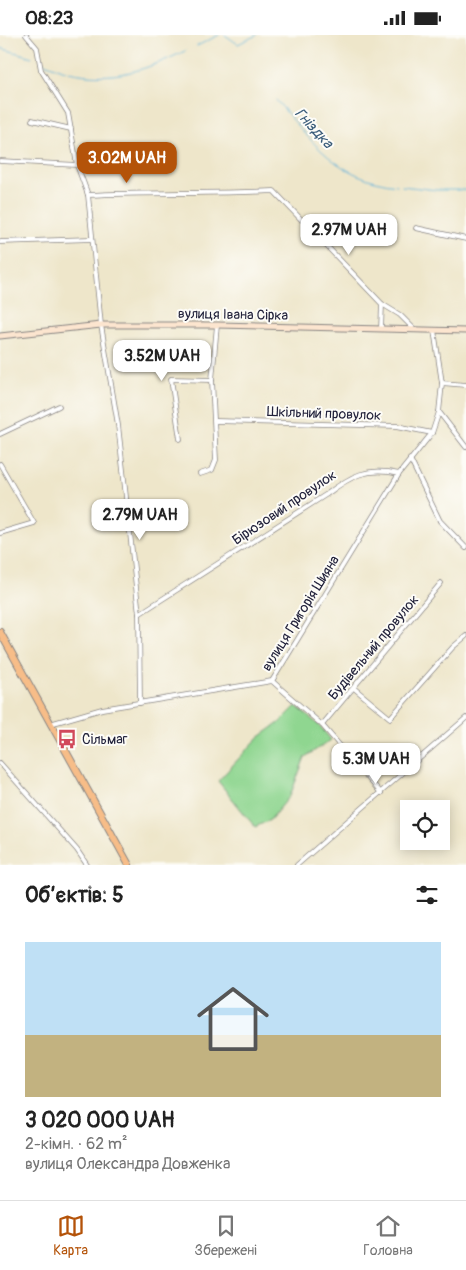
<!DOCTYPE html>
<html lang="uk">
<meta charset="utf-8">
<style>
body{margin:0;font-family:Pangolin,sans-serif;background:#f2f2f2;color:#222;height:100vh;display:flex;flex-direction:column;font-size:19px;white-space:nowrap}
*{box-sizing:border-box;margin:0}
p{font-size:16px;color:#767676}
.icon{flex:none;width:28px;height:28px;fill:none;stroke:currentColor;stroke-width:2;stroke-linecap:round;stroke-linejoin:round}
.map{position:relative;height:830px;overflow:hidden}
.side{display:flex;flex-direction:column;background:#fff;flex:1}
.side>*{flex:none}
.controls{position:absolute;left:400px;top:765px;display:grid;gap:10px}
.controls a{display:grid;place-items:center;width:50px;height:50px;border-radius:0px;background:#fff;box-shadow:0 2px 12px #0003;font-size:25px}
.price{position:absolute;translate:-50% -42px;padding:0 11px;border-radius:10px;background:#fff;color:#222;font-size:16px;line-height:32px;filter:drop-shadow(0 1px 2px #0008)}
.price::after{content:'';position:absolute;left:50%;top:30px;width:15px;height:11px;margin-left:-8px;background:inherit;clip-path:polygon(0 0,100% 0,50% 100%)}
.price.current{background:#b45309;color:#fff}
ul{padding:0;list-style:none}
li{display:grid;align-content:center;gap:10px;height:265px;padding:0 25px}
li span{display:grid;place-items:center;height:155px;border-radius:0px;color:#555}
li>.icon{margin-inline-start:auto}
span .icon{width:90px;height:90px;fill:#fffc;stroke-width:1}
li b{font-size:21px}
h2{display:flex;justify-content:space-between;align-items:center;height:60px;padding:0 25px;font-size:21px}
.status{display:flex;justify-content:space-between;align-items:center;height:35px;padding:0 25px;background:#fff;direction:ltr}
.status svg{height:14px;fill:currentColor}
.dock{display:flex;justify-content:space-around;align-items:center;height:70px;border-top:1px solid #e0e0e0;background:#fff;font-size:14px;color:#767676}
.dock a{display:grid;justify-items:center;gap:2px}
.dock .current{color:#b45309}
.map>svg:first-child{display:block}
</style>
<div class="status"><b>08:23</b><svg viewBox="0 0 49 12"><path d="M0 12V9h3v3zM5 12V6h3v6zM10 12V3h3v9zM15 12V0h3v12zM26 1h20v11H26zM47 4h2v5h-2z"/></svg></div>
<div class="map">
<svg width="466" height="830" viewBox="0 0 466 830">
<rect width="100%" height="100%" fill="#fdfcf7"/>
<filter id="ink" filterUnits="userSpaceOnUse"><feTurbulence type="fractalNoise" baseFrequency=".02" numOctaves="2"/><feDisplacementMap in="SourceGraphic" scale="10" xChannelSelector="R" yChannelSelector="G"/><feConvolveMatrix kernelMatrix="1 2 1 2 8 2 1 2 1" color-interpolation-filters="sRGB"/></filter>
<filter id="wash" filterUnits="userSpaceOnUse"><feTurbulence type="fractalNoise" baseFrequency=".0096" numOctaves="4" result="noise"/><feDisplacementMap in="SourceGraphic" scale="20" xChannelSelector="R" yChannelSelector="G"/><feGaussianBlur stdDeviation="1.12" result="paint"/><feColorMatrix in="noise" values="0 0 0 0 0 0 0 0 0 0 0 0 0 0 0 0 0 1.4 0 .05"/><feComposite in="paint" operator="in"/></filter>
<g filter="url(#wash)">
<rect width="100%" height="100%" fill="#eee6ca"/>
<!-- green -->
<polygon fill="#8fd690" stroke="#587c66" points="296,671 320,691 331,705 305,722 290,761 270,785 255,792 218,746 258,703 279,688"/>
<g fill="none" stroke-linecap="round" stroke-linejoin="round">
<!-- stream -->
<g stroke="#5db2d9" stroke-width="1">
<polyline points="225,0 238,9 257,0"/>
<polyline points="197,11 219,0"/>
<polyline points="0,13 32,22"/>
<path d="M44,28C52,30 60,35 69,37C113,47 146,35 185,16"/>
<path d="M276,65C314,108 335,143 397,150"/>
<polyline points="402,151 437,155 466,155"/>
</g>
</g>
</g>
<g filter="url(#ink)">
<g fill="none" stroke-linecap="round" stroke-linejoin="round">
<defs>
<g id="street">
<polyline points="26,0 37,13 41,35 68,78 77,130"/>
<polyline points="32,85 71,94"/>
<path d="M0,126L77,130L88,160C150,157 212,159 274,156L382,269L400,280L414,294"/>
<path d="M88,160L101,290L118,390L139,579L327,459C352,440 367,432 399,439"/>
<polyline points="416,193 466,204"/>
<polyline points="0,207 91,204"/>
<polyline points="381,294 382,269"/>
<polyline points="434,295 442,348"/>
<polyline points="439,377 466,412"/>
<polyline points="216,386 397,391 432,398"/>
<polyline points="0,399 59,371"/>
<polyline points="180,404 171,344 212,345"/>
<polyline points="410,424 440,486 466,513"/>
<polyline points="0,429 34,488 0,498"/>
<polyline points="200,439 212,435 216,425 212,345 217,290"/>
<polyline points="139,579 140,668"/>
<polyline points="272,646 322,690 381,758"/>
<polyline points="355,654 390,683 453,612 466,601"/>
<polyline points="50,689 102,674 272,646 399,439 432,398 439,377 442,348 466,350"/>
<polyline points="322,690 441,548"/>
<polyline points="0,728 77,815 87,830"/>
<polyline points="297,830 466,683"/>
</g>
<polyline id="secondary" points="0,301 101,290 217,290 466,296"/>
<polyline id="highway" points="0,597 129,830"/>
</defs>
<!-- street casing -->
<use href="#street" stroke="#888482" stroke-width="5.5"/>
<!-- secondary casing -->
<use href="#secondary" stroke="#888482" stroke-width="7"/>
<!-- highway casing -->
<use href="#highway" stroke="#888482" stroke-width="8"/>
<!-- street -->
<use href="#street" stroke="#fff" stroke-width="4"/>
<!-- secondary -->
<use href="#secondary" stroke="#fce5cf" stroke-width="5"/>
<!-- highway -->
<use href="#highway" stroke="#f7bd88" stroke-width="6"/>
</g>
</g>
<!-- icons -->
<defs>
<symbol id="bus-bare" viewBox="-9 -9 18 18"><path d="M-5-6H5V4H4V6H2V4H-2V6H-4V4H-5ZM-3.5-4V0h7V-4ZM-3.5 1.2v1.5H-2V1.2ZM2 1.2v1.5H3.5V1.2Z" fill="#d1495b" stroke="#fdfcf7" stroke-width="2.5" paint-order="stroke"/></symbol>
</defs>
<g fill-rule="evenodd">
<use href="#bus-bare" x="53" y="690" width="28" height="28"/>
</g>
<g text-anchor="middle" stroke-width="4" stroke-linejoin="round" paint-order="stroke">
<!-- street labels -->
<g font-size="14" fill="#22223b" stroke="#fdfcf7">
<text transform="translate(233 279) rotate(1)" y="5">вулиця Івана Сірка</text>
<text transform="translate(324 378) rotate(2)" y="5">Шкільний провулок</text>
<text transform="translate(284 472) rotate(-34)" y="5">Бірюзовий провулок</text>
<text transform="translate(300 578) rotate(-58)" y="5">вулиця Григорія Шияна</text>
<text transform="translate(373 612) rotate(-50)" y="5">Будівельний провулок</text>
</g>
<!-- poi labels -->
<g font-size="14" fill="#22223b" stroke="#fdfcf7" text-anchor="start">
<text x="82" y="709">Сільмаг</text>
</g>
<!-- water labels -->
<g font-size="15" font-style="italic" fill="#3a5c7a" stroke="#fdfcf7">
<text transform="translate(314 93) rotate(47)" y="5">Гніздка</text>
</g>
</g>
</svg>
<div class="controls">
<a><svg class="icon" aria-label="locate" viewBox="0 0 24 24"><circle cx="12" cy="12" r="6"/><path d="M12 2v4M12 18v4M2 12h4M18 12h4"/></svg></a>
</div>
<b class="price current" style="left:127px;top:149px">3.02M UAH</b>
<b class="price" style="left:349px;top:221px">2.97M UAH</b>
<b class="price" style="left:162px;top:347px">3.52M UAH</b>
<b class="price" style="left:140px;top:506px">2.79M UAH</b>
<b class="price" style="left:376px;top:750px">5.3M UAH</b>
</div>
<section class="side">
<h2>Об’єктів: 5<svg class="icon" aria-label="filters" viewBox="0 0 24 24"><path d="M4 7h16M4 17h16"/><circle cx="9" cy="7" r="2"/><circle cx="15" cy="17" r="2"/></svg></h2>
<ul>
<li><span style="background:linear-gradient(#bfe0f5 60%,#c2b280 0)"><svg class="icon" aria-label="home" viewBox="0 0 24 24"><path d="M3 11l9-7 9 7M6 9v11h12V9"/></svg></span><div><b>3 020 000 UAH</b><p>2-кімн. · 62 m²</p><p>вулиця Олександра Довженка</p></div></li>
</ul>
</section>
<nav class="dock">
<a class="current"><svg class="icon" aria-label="map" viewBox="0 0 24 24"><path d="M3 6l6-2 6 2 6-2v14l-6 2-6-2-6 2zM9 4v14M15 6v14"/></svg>Карта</a>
<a><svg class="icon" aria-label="saved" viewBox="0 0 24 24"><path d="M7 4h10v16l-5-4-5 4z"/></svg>Збережені</a>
<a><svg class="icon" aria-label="home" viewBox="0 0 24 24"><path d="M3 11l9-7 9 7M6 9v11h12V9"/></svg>Головна</a>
</nav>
